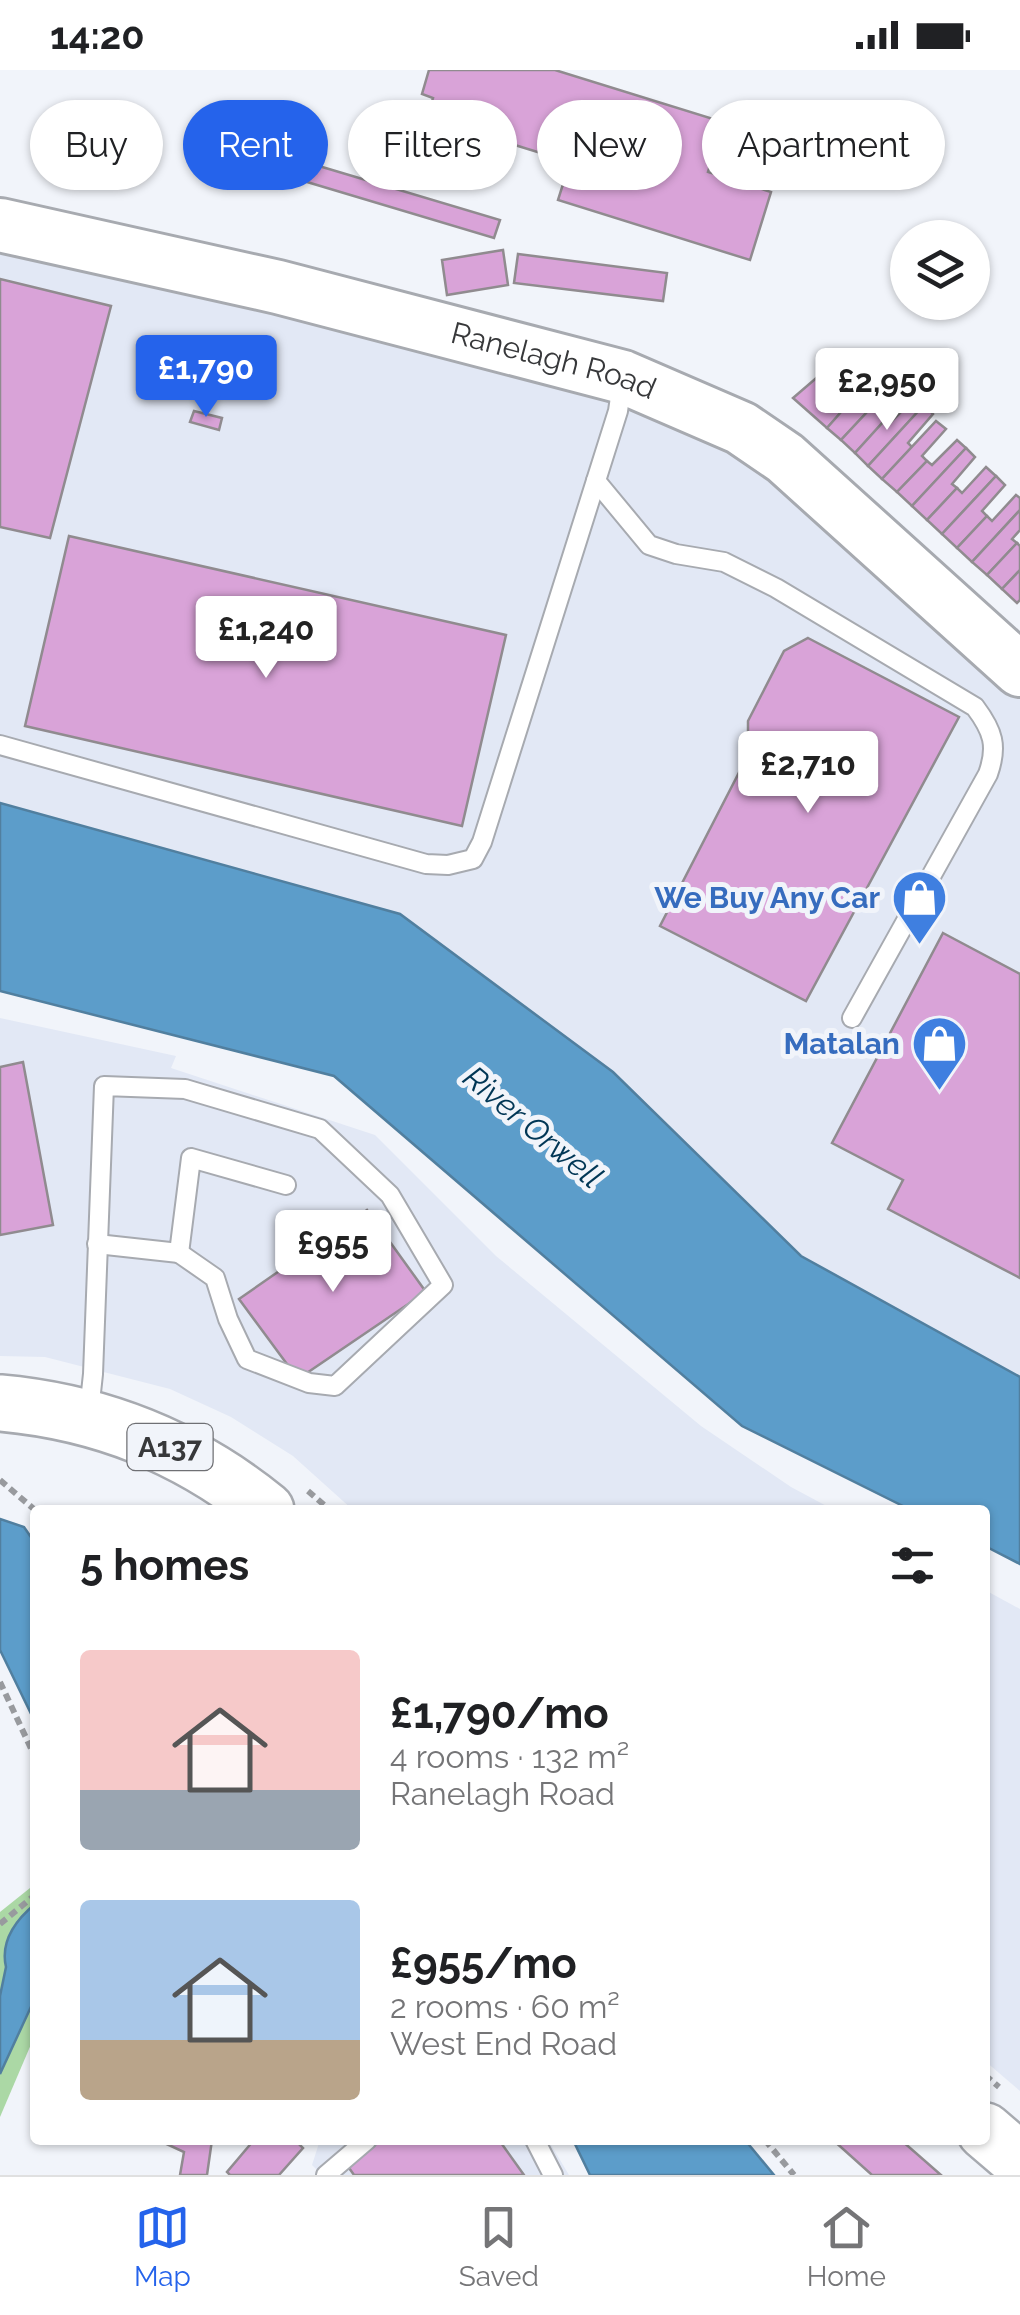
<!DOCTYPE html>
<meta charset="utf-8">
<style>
body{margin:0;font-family:Raleway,sans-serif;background:#f2f2f2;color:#202124;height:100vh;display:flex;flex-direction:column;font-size:38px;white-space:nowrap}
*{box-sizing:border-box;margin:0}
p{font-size:32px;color:#757577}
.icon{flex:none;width:55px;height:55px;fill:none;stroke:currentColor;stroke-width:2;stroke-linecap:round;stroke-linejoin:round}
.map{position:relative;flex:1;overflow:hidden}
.side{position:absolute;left:30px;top:1435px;width:960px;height:640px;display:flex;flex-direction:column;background:#fff;border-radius:10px;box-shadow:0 2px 8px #0004}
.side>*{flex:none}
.hud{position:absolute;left:30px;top:30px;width:960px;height:90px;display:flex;gap:20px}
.fabs{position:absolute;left:890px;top:150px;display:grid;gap:20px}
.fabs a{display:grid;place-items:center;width:100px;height:100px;border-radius:50%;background:#fff;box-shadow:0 2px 8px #0004;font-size:50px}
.price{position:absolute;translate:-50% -85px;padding:0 22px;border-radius:10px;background:#fff;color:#222;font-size:32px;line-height:65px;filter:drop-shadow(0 2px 5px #0008)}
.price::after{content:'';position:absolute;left:50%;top:60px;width:30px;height:22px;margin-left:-15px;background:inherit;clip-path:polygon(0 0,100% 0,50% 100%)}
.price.on{background:#2563eb;color:#fff}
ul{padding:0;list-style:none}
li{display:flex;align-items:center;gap:30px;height:250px;padding:0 50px}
li span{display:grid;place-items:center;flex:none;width:280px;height:200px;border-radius:10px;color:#555}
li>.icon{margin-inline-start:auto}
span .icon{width:120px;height:120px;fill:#fffc;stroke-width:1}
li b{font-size:42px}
h2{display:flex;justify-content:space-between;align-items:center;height:120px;padding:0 50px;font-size:42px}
.chip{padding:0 35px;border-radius:45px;background:#fff;box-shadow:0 2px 8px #0004;font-size:35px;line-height:90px}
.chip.on{background:#2563eb;color:#fff}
.status{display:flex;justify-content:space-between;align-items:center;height:70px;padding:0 50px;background:#fff;direction:ltr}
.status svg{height:28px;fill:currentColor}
.dock{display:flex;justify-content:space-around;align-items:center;height:140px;border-top:2px solid #e0e0e0;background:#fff;font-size:28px;color:#757577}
.dock a{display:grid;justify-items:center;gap:5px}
.dock .on{color:#2563eb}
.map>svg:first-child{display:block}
</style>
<div class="status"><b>14:20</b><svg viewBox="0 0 49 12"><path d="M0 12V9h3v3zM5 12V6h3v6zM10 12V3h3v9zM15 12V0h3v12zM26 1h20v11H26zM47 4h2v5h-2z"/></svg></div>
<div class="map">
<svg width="1020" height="2105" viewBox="0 0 1020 2105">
<rect width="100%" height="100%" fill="#f1f4fa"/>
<!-- built -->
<g fill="#e2e8f5">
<polygon points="0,155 741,358 1020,600 1020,1307 801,1186 613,1002 400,844 0,733"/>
<polygon points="0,948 176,986 171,998 375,1065 496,1186 701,1356 791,1417 834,1440 353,1440 293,1386 231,1347 170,1319 45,1287 0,1286"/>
<polygon points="985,1520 1020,1539 1020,2021 985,1991"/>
<polygon points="320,2070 548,2070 569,2105 322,2105 312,2095"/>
</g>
<!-- green -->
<polygon fill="#abd8a5" points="35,1814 35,1965 0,2047 0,1842"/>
<!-- water -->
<g fill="#5c9dca" stroke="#517f9f" stroke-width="2.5">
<polygon points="0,733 400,844 613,1002 801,1186 1020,1307 1020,1494 985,1476 985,1440 911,1440 742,1356 334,1006 0,921"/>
<polygon points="0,1449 24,1457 35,1473 35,1652 0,1580"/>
<path d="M35,1834V1928L0,2004V1926L6,1897C0,1871 17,1849 35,1834Z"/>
<polygon points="573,2070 745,2070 774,2105 590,2105"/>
</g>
<!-- building -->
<g fill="#d9a3d8" stroke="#908b8f" stroke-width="2.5">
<polygon points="429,0 555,0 723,52 708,102 771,122 750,190 558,130 570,92 427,48 433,28 422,24"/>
<polygon points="252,76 500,150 494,168 247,94"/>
<polygon points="503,180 508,215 447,225 442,190"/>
<polygon points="518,184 667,203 663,231 514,213"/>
<polygon points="0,209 111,236 50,468 0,457"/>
<polygon points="856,300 868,312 827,358 793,328 821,304 831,313 825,321 831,327"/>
<polygon points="888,302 897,310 841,370 827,358 856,325 860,329"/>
<polygon points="897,310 906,318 881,348 884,351 855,383 841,370"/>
<polygon points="916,327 924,335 868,396 855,383 884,351 888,355"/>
<polygon points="924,335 933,344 908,373 912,377 882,409 868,396"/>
<polygon points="194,341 222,348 219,360 190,352"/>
<polygon points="936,351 946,359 922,386 927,391 897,422 882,409"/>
<polygon points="957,370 966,378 912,436 897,422 927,391 932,395"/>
<polygon points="966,378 975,387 952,414 957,418 927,450 912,436"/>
<polygon points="986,397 996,406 942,464 927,450 957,418 962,423"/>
<polygon points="996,406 1005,415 982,441 987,446 957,478 942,464"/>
<polygon points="1016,425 1020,428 1020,440 972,492 957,478 987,446 992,451"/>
<polygon points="1020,440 1020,460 1012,469 1017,473 987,505 972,492"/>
<polygon points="69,466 506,565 462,756 25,656"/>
<polygon points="1017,473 1020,476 1020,500 1002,519 987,505"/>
<polygon points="1020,500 1020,530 1017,533 1002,519"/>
<polygon points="808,568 959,647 806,931 660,856 748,685 748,651 784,581"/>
<polygon points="943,863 1020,904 1020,1208 888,1139 903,1110 832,1073"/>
<polygon points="23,992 53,1155 0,1165 0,997"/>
<polygon points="367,1140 426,1222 298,1309 239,1229"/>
<polygon points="158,2070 212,2070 207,2105 180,2105 184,2082"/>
<polygon points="254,2070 295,2070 303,2078 279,2105 230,2105 227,2102"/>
<polygon points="381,2070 499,2070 524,2105 354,2105 347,2095"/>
<polygon points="833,2070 901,2070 941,2105 872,2105"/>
</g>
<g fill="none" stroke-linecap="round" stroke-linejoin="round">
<defs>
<g id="service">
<path d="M596,411L649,475L676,484L724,492L776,518L975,637C993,661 998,676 988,704L852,948"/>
<polyline points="0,675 426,794 448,795 473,789 482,772 618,341 622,313"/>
<polyline points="97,1174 179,1183 191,1088 286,1115"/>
<polyline points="89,1341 93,1304 104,1016 185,1019 320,1059 390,1125 443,1215 335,1316 309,1313 247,1289 228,1249 215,1208 179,1183"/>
<polyline points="535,2070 553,2105"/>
<polyline points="326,2105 367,2070"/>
</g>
<g id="secondary">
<path id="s1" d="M0,155L278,217L623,307L741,358L785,388L1020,600"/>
</g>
<g id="primary">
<path d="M0,1333C100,1342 187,1376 266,1440"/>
<polyline points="985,2061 1020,2091"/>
</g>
</defs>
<!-- service casing -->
<use href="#service" stroke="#a7aab0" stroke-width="22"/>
<!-- secondary casing -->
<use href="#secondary" stroke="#a7aab0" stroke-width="58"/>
<!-- primary casing -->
<use href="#primary" stroke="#a7aab0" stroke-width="60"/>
<!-- path -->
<g stroke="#989a9e" stroke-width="6" stroke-dasharray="8 5" stroke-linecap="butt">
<polyline points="0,1410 35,1440"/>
<polyline points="308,1421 330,1440"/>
<polyline points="0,1612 35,1687"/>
<polyline points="0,1854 35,1825"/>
<polyline points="985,2005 999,2017"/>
<polyline points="765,2070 794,2105"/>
</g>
<!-- service -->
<use href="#service" stroke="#fff" stroke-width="18"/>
<!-- secondary -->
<use href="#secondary" stroke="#fff" stroke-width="52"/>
<!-- primary -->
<use href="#primary" stroke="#fff" stroke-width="55"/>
</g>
<!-- icons -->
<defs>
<symbol id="shop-pin" viewBox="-11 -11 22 30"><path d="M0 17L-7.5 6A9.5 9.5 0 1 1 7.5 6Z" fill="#3f7fe0" stroke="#f1f4fa"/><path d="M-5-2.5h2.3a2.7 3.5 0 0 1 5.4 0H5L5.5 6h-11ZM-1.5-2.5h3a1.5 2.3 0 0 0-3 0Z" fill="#fff"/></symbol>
</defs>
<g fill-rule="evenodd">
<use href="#shop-pin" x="888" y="796" width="63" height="86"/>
<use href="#shop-pin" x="908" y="942" width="63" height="86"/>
</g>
<g text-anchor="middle" stroke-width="10" stroke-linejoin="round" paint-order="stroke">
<!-- shield labels -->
<rect fill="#f1f4fa" stroke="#6f7074" stroke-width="2.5" x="127.5" y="1354" width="85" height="46" rx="8"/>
<g font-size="28" font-weight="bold" fill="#37383a">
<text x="170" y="1387">A137</text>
</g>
<!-- street labels -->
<g font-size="30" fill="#37383a" stroke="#f1f4fa">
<text dy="10" stroke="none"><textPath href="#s1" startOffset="570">Ranelagh Road</textPath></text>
</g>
<!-- shop labels -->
<g font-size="30" font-weight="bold" fill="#366cbe" stroke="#f1f4fa" text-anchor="end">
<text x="880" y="838">We Buy Any Car</text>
<text x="900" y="984">Matalan</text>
</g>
<!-- water labels -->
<g font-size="32" font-style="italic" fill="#003655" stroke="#f1f4fa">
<text transform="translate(533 1057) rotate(40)" y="11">River Orwell</text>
</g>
</g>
</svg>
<div class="fabs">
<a><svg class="icon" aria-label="layers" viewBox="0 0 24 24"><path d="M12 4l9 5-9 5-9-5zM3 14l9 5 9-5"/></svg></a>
</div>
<b class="price on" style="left:206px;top:350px">£1,790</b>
<b class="price" style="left:887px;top:363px">£2,950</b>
<b class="price" style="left:266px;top:611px">£1,240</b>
<b class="price" style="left:808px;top:746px">£2,710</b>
<b class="price" style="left:333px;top:1225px">£955</b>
<div class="hud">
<a class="chip">Buy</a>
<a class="chip on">Rent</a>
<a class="chip">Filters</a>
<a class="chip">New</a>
<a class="chip">Apartment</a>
</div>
<section class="side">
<h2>5 homes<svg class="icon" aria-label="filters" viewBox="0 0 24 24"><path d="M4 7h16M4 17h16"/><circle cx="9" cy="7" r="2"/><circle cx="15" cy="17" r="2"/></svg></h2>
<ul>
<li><span style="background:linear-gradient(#f6c9c9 70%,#9aa5b1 0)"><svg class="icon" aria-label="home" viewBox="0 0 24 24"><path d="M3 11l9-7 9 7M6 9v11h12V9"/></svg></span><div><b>£1,790/mo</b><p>4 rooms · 132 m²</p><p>Ranelagh Road</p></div></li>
<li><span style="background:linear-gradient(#a9c7e8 70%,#b9a48a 0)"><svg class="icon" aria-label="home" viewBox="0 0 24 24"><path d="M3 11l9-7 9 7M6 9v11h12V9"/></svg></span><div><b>£955/mo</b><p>2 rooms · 60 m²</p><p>West End Road</p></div></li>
</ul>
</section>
</div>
<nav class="dock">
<a class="on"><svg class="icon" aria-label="map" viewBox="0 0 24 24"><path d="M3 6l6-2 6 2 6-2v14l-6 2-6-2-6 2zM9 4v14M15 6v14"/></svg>Map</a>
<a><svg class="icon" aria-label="saved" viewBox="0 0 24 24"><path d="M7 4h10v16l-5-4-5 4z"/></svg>Saved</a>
<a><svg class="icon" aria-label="home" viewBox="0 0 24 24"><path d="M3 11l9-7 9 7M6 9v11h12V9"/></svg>Home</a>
</nav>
